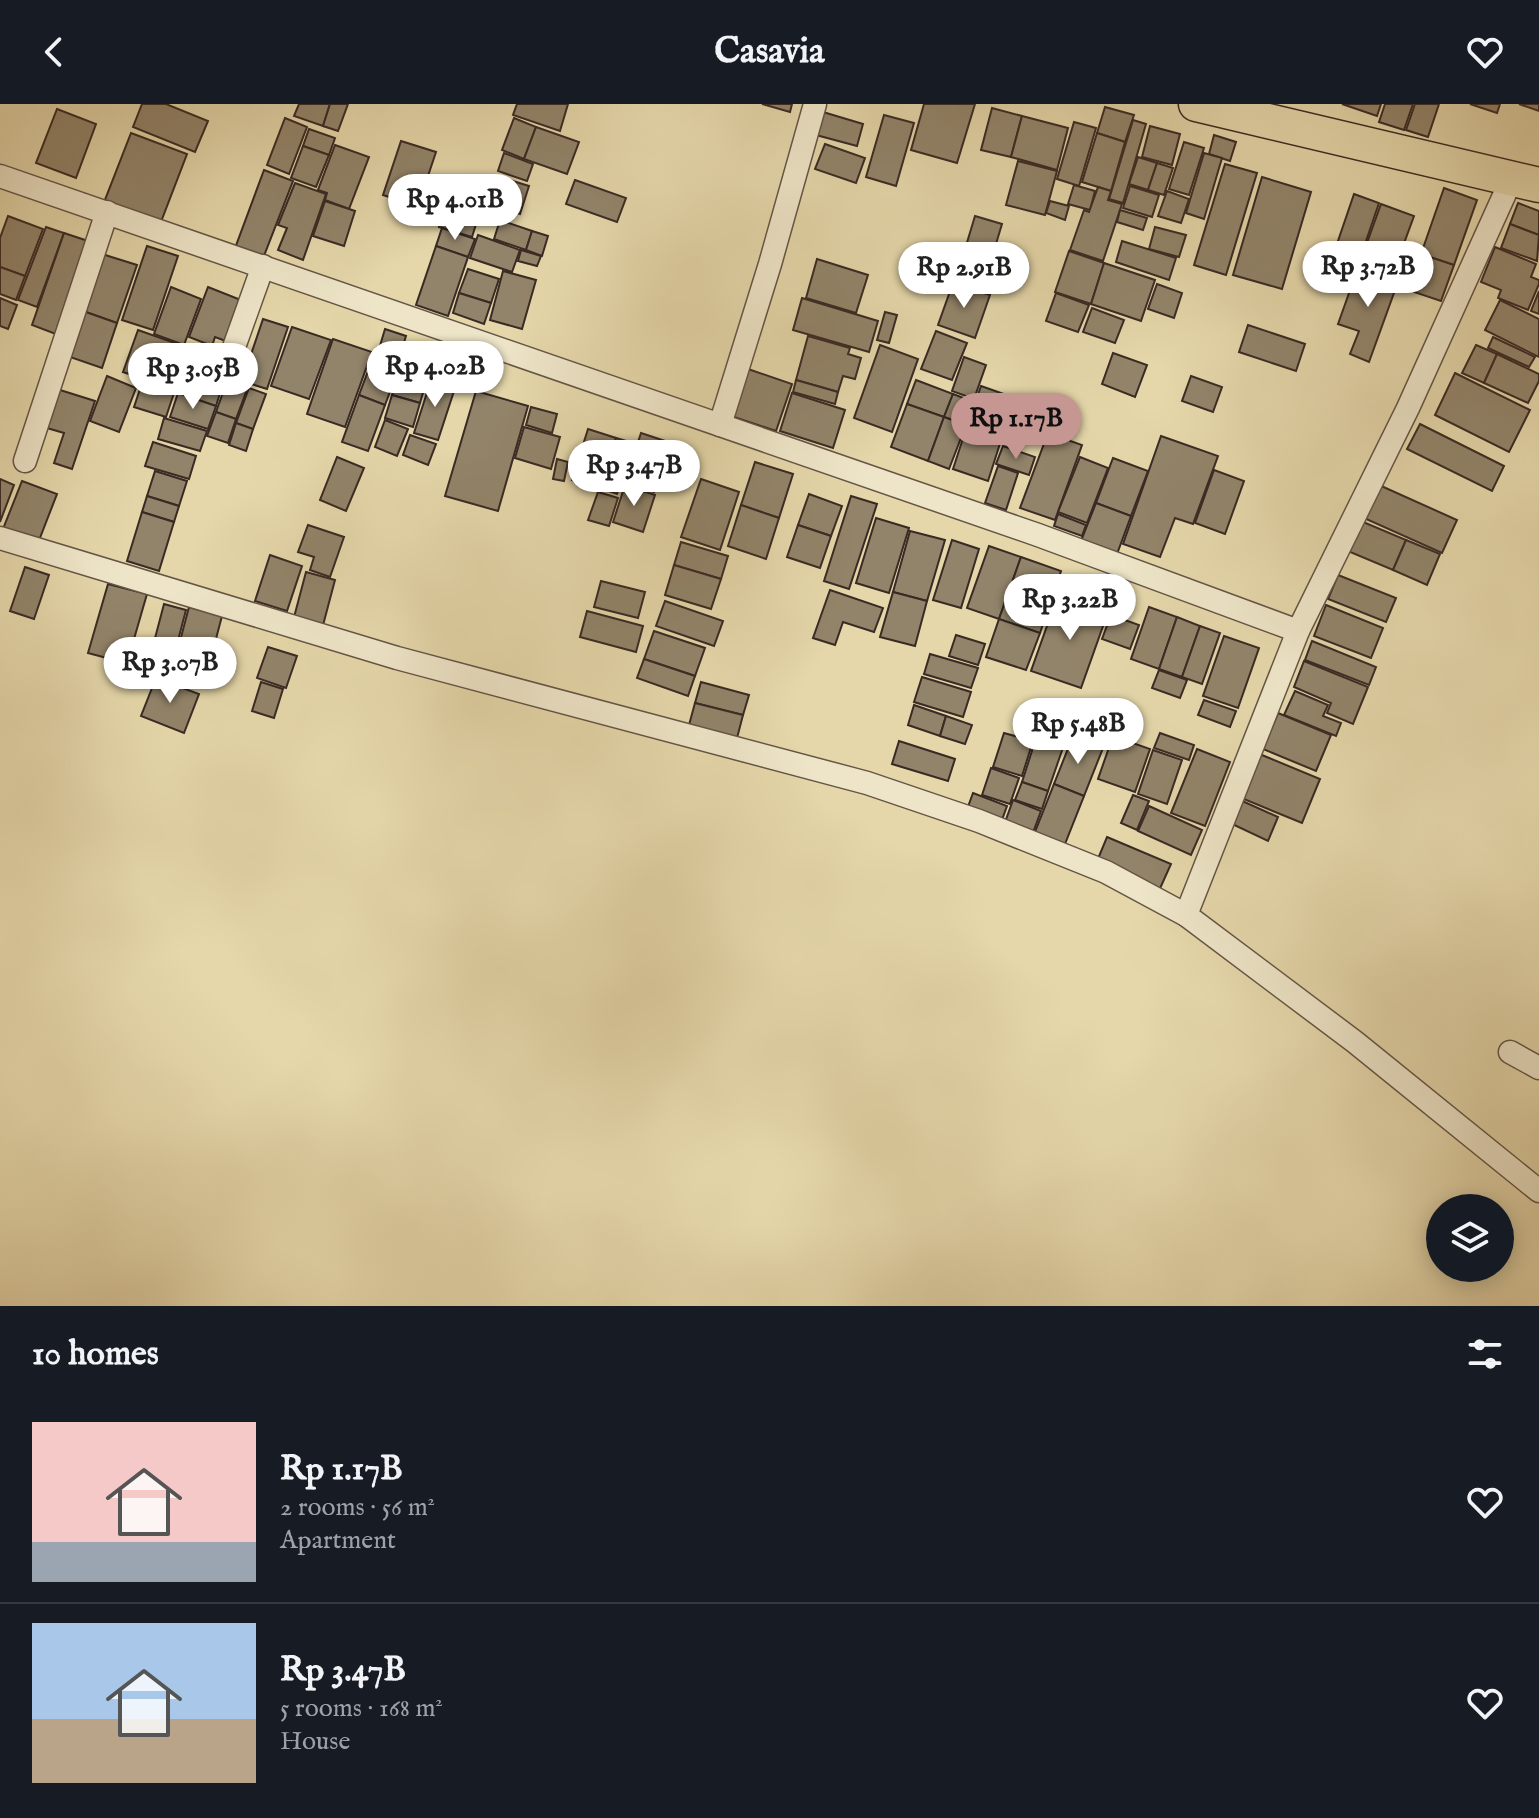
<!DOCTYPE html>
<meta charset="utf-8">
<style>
body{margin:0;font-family:"IM FELL English",serif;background:#20242c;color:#f1f3f6;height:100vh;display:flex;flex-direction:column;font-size:30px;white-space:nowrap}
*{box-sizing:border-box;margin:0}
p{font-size:26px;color:#9ea1a6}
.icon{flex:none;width:44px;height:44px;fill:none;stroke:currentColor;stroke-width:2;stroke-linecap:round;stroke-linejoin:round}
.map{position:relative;height:1202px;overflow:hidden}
.sheet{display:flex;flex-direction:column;background:#171b24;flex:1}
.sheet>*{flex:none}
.buttons{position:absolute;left:1426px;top:1090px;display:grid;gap:16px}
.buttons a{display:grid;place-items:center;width:88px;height:88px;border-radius:50%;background:#171b24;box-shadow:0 4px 20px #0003;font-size:40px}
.price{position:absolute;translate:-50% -68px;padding:0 18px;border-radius:28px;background:#fff;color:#222;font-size:26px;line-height:52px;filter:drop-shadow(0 2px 4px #0008)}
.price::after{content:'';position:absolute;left:50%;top:48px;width:24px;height:18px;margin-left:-12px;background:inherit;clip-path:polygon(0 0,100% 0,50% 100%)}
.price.active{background:#c59692;color:#111}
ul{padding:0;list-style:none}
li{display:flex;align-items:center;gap:24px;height:200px;padding:0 32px}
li+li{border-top:2px solid #363941}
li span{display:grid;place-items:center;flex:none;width:224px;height:160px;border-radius:0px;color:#555}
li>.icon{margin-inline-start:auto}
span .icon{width:96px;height:96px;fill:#fffc;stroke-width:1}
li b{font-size:34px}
h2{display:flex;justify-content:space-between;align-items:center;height:96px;padding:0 32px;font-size:34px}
header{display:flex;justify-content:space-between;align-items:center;height:104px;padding:0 32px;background:#171b24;font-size:36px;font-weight:700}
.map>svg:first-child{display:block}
</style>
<header><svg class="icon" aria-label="back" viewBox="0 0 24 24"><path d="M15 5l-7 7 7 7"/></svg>Casavia<svg class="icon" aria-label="heart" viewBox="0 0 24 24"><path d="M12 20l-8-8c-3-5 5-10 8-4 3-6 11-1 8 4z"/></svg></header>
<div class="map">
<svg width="1539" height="1202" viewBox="0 0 1539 1202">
<rect width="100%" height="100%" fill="#e5d7aa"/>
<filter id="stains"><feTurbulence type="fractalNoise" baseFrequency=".0025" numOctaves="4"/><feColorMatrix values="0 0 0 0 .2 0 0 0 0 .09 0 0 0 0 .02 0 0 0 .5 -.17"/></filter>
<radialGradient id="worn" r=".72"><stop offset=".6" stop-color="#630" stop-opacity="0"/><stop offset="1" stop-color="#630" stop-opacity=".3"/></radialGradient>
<!-- building -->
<g fill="#92846a" stroke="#392a24" stroke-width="2">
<polygon points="142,0 166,0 208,17 195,48 133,23"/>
<polygon points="299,0 330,0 323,22 294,12"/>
<polygon points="330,0 348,0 338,27 323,22"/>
<polygon points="517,0 568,0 560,27 513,11"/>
<polygon points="762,0 792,0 790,8"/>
<polygon points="924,0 975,0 957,59 911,46"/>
<polygon points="1342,0 1381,0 1377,12"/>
<polygon points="1385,0 1413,0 1404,26 1379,18"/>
<polygon points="1415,0 1439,0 1428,33 1406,26"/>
<polygon points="1470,0 1500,0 1497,9"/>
<polygon points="1519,0 1539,0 1539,7"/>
<polygon points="1105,3 1134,11 1125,38 1097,29"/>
<polygon points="992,4 1022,12 1011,53 981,46"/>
<polygon points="57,5 96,20 76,74 36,59"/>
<polygon points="823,8 863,20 857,42 816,31"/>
<polygon points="884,11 914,19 896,82 866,73"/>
<polygon points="1022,12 1068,24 1057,66 1011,53"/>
<polygon points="285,14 307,23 289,70 267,61"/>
<polygon points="514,14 536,23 524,55 502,46"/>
<polygon points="1133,16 1146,20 1123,99 1109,95"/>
<polygon points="1074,18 1096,24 1079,82 1057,75"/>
<polygon points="1150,22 1180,30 1172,61 1142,53"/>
<polygon points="536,23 579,38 567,70 524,55"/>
<polygon points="309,25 335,34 329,51 303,42"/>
<polygon points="131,29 187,50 159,123 103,101"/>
<polygon points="1097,29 1125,38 1111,87 1082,78"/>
<polygon points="1214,31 1236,38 1230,57 1209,50"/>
<polygon points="401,37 436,48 418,102 383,91"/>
<polygon points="1184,38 1204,44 1189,91 1169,85"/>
<polygon points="825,40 865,54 856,79 815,65"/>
<polygon points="335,41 369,53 349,105 325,96 327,89 318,86"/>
<polygon points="303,42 329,51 316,83 291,74"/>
<polygon points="504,49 533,60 527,77 498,67"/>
<polygon points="1204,49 1222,54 1204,115 1186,109"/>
<polygon points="1138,53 1157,59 1148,86 1129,80"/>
<polygon points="1018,57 1057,67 1045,111 1006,101"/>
<polygon points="1157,59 1173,64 1164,91 1148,86"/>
<polygon points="1225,60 1257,69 1226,171 1194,161"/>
<polygon points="264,66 293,77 262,157 234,147"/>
<polygon points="497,72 529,82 520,110 487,100"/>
<polygon points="1262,73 1311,88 1282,185 1233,171"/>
<polygon points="454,74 487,85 472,133 439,123"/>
<polygon points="575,76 626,94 617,118 566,100"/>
<polygon points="295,79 326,90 303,156 278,146 287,124 278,121"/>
<polygon points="1074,81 1095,87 1090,106 1068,100"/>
<polygon points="1130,82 1159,91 1152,113 1123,104"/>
<polygon points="1098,83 1111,87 1108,96 1122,100 1103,157 1070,146 1084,106 1089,108"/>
<polygon points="1444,84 1477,96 1454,161 1421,150"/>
<polygon points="1167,87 1189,95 1181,119 1158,112"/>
<polygon points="1354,90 1379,99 1349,187 1324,178"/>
<polygon points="325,97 355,107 344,142 313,132"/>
<polygon points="1050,97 1069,102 1065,116 1046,109"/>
<polygon points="1518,99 1539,107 1539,131 1510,120"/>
<polygon points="1381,100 1414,112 1392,172 1359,161"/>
<polygon points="1120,106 1147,114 1143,126 1117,118"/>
<polygon points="8,112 43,125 25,172 0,163 0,134"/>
<polygon points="975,112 1002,120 983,183 956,175"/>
<polygon points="500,116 532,127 526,146 494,135"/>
<polygon points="1510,120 1539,131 1537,157 1501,144"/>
<polygon points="46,123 64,129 37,203 18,196"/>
<polygon points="1155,123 1186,131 1179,153 1149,145"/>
<polygon points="442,124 475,135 468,153 436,142"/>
<polygon points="532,127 548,132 542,152 526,146"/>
<polygon points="64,129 94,139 61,232 32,221"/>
<polygon points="478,131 520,146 512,168 470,154"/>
<polygon points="1122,137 1176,154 1169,176 1116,158"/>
<polygon points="147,142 178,152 153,226 122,216"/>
<polygon points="436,142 468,153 448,212 416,201"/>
<polygon points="1495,143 1536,160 1531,173 1539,176 1539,180 1528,206 1498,194 1501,186 1481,178"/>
<polygon points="521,146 541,152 537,162 518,157"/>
<polygon points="1069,147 1104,159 1091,200 1055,188"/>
<polygon points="102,150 137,161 117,219 83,207"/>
<polygon points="1421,150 1454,161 1441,197 1408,186"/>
<polygon points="817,155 868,171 856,209 806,194"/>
<polygon points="1104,159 1155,176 1141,217 1091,200"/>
<polygon points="1359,161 1399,175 1369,258 1350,250 1359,227 1338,220"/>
<polygon points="0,163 25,172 16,196 0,190"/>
<polygon points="468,165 499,175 491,199 459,189"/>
<polygon points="503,167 536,176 522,225 490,216"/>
<polygon points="953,179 990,191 975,234 938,221"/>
<polygon points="1157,180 1182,189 1174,214 1148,205"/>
<polygon points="171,183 201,195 184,241 154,230"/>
<polygon points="208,183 246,198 231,239 215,233 212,242 189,233"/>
<polygon points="1539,187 1539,210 1531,207"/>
<polygon points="459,189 491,199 484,220 453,209"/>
<polygon points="1056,189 1089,201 1078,228 1046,217"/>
<polygon points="0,194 17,201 8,225 0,222"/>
<polygon points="802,194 878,217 869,248 793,226"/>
<polygon points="1500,196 1539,215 1539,253 1485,226"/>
<polygon points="1092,204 1124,216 1115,239 1083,228"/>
<polygon points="83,207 117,219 102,264 67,252"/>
<polygon points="885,208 897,211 889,239 877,236"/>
<polygon points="263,215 288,223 267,285 242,277"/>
<polygon points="1248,221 1305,240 1296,267 1239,248"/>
<polygon points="292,223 331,236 309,295 271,282"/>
<polygon points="385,225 406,232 400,252 379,245"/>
<polygon points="138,226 189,244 184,260 147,247 138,273 123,268"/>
<polygon points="936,227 967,239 952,276 921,265"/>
<polygon points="808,232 850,244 848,250 861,254 855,275 843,272 838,288 796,276"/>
<polygon points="1493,233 1535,253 1529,263 1488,244"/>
<polygon points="333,235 372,248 345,323 307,310"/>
<polygon points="880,241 918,255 892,328 854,314"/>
<polygon points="1476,241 1497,250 1484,279 1462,269"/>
<polygon points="193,242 231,254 216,302 178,289"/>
<polygon points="376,246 402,256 385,301 359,291"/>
<polygon points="1113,249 1147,261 1135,293 1102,280"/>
<polygon points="1497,250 1539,270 1539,277 1528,299 1484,279"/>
<polygon points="151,252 183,262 166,313 134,303"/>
<polygon points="964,253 986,261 974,295 952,287"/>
<polygon points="403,257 430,265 420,299 392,291"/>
<polygon points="748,265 792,280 776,327 731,312"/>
<polygon points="1455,269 1530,306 1509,348 1435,311"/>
<polygon points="107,272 136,284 119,328 90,317"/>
<polygon points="229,272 249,280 236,315 216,308"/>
<polygon points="1191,272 1222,283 1213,308 1182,297"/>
<polygon points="432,273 456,281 438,336 414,329"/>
<polygon points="796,276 838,288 835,300 793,288"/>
<polygon points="916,276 953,290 944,313 907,300"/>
<polygon points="981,282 1021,296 1011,324 971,310"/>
<polygon points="249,284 266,290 253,325 236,319"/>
<polygon points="60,286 95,297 72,365 54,359 64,329 47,324"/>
<polygon points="476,287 528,302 498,407 445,392"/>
<polygon points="178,289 216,302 208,325 170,313"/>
<polygon points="792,289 845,306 833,344 780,327"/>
<polygon points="953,290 974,298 966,321 944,313"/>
<polygon points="359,291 385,301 368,347 342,338"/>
<polygon points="392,291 420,299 413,323 385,314"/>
<polygon points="907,300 944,313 928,357 891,343"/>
<polygon points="531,303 557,310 552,329 526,321"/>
<polygon points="216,308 236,315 228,339 207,332"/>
<polygon points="944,313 966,321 949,365 928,357"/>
<polygon points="970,313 1005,324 988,377 953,365"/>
<polygon points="164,314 207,327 200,347 158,335"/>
<polygon points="385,316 408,325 397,352 375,343"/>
<polygon points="236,319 253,325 246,347 229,341"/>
<polygon points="1420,320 1504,362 1492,387 1407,345"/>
<polygon points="524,323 560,333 551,365 515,354"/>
<polygon points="588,325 616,334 600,384 572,376"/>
<polygon points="641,329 671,339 654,388 625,378"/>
<polygon points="1048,329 1082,341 1055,416 1020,404"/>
<polygon points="410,331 436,340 428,361 403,351"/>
<polygon points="1161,332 1218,352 1193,420 1175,414 1160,453 1123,440"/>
<polygon points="616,334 633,339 617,390 600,384"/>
<polygon points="153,338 196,352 189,375 145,362"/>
<polygon points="1003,342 1035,353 1029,371 996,360"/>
<polygon points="337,353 364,364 346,407 320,396"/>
<polygon points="1080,353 1108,364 1087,419 1058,408"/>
<polygon points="1113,354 1148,367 1131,412 1096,399"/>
<polygon points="557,355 568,358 564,377 553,375"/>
<polygon points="755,358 793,370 779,414 741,401"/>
<polygon points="998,362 1018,369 1006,406 985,399"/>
<polygon points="1214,366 1244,377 1225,430 1195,419"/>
<polygon points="155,367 187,377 179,402 147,392"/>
<polygon points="0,375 14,381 0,418"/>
<polygon points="701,375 739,388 720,446 681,433"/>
<polygon points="22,377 57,390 38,439 3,425"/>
<polygon points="625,381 655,391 643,428 613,418"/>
<polygon points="1379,381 1457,416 1442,449 1364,414"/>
<polygon points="598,388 618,394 609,422 588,416"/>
<polygon points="809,390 842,402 831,432 798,421"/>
<polygon points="147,392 179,402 174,418 142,408"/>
<polygon points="851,392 877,400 849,485 824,477"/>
<polygon points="1096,399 1131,412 1117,450 1081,437"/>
<polygon points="741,401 779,414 766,455 728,442"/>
<polygon points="142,408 174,418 159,467 127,457"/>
<polygon points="1058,410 1086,421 1082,432 1054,422"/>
<polygon points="876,414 909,424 889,489 856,479"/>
<polygon points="1356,415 1406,436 1393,466 1343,445"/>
<polygon points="308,421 344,433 330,473 310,466 314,453 298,448"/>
<polygon points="798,421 831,432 820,464 787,453"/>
<polygon points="910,427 945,436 927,497 893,488"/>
<polygon points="952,436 979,445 961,504 933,496"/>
<polygon points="1406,436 1440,450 1427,481 1393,466"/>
<polygon points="681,438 728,452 721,475 674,461"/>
<polygon points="989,442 1021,453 999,515 967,504"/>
<polygon points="270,451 302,462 287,507 255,497"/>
<polygon points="1021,453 1061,467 1040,529 999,515"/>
<polygon points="674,461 721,475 711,505 665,491"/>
<polygon points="25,463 49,471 34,515 10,507"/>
<polygon points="306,468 335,476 322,525 293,517"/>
<polygon points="1338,471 1396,494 1386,518 1328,495"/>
<polygon points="601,477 645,488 638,514 594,503"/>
<polygon points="108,480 147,490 132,542 142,544 137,562 88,549"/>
<polygon points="830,486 883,504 874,528 843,518 835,541 813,534"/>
<polygon points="893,488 927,497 915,542 880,533"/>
<polygon points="1058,491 1108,508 1081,584 1031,567"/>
<polygon points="665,497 723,517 714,542 656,522"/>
<polygon points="164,500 186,506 171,563 149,557"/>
<polygon points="1326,501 1383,524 1371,554 1314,532"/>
<polygon points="189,503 222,512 207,569 174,560"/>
<polygon points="1149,503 1177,513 1159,565 1131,555"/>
<polygon points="587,507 643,522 636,548 580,533"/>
<polygon points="1111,511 1139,521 1130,545 1102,535"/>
<polygon points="1177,513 1200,522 1182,573 1159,565"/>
<polygon points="999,515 1040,529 1026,566 986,553"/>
<polygon points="1200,522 1220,529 1202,580 1182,573"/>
<polygon points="654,527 705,544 695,572 644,555"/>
<polygon points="956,531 985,540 978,561 949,552"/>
<polygon points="1224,532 1259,544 1238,604 1203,592"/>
<polygon points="1312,537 1376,563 1369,581 1305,556"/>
<polygon points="268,543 297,552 286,584 257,574"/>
<polygon points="930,550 978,564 971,584 924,570"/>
<polygon points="644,555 695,572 688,592 637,574"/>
<polygon points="1304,557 1368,583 1353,620 1327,609 1331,599 1294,583"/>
<polygon points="1159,566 1187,576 1180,594 1152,584"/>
<polygon points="922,573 971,588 963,613 914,598"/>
<polygon points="156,574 199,590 184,629 141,612"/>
<polygon points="261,578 283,585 274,614 252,607"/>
<polygon points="701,578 749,591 743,611 695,599"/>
<polygon points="1295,587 1328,601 1323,612 1341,619 1336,632 1284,611"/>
<polygon points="1204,596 1236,607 1230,623 1198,611"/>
<polygon points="695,599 743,611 737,634 689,621"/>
<polygon points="914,601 946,612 940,632 908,621"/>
<polygon points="1278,609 1331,631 1316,667 1263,645"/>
<polygon points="946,612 972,621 965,640 940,632"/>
<polygon points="1040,622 1067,632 1048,687 1022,678"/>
<polygon points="1004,629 1033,637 1022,672 993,663"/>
<polygon points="1160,629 1194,641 1189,656 1154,644"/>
<polygon points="1073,632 1103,644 1084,692 1054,680"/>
<polygon points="1113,632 1150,645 1135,688 1098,675"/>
<polygon points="899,637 955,655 948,677 892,660"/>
<polygon points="1197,645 1230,658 1205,722 1171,709"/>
<polygon points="1153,646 1182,656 1167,700 1138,690"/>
<polygon points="1257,649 1320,675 1302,719 1239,693"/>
<polygon points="991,664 1019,674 1010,700 982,691"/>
<polygon points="1022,678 1048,687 1042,705 1015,696"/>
<polygon points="1054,680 1084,692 1063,745 1033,733"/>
<polygon points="973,689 1007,702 999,724 965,711"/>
<polygon points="1133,691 1149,697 1137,726 1121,719"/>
<polygon points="1013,696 1041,707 1031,734 1003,724"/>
<polygon points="1240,696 1278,713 1268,737 1230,719"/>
<polygon points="1149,702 1202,726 1191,751 1138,727"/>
<polygon points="1107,733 1171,760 1158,789 1095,762"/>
</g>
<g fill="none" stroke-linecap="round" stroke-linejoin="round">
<defs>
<g id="street">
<polyline points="0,72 1038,431 1298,527"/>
<polyline points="1512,74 1408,304 1298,527 1186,811 1355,938 1539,1087"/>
<polyline points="233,246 263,162"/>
<polyline points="720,321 770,160 815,0"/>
<polyline points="25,357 107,108"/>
<polyline points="0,434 397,554 867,679 979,717 1106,768 1186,811"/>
<polyline points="1510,948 1539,964"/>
</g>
<polyline id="primary" points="1196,0 1539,81"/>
</defs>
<!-- street casing -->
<use href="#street" stroke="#645546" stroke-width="25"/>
<!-- primary casing -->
<use href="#primary" stroke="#392a24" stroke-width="37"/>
<!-- street -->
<use href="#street" stroke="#eee5c8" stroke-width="22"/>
<!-- primary -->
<use href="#primary" stroke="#e5d7aa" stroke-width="34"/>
</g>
<rect width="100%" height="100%" filter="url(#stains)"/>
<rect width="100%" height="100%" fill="url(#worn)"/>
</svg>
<div class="buttons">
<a><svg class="icon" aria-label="layers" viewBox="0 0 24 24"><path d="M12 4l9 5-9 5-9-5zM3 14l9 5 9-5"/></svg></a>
</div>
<b class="price" style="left:455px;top:138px">Rp 4.01B</b>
<b class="price" style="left:1368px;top:205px">Rp 3.72B</b>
<b class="price" style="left:964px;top:206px">Rp 2.91B</b>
<b class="price" style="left:435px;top:305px">Rp 4.02B</b>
<b class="price" style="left:193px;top:307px">Rp 3.05B</b>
<b class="price active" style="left:1016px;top:357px">Rp 1.17B</b>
<b class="price" style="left:634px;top:404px">Rp 3.47B</b>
<b class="price" style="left:1070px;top:538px">Rp 3.22B</b>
<b class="price" style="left:170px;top:601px">Rp 3.07B</b>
<b class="price" style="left:1078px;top:662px">Rp 5.48B</b>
</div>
<section class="sheet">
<h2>10 homes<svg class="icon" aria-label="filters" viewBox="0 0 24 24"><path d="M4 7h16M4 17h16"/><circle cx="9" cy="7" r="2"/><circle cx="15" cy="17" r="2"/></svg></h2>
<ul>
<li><span style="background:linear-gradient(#f6c9c9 75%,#9aa5b1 0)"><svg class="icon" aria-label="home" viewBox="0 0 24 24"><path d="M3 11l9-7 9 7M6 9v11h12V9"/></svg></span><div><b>Rp 1.17B</b><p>2 rooms · 56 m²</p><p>Apartment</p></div><svg class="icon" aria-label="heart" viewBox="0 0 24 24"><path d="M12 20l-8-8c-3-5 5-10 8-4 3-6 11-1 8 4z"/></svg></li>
<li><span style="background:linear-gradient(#a9c7e8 60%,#b9a48a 0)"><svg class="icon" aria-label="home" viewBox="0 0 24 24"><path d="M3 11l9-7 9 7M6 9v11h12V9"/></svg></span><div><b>Rp 3.47B</b><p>5 rooms · 168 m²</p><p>House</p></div><svg class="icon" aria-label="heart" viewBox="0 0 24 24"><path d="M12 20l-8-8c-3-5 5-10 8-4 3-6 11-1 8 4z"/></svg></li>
</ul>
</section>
